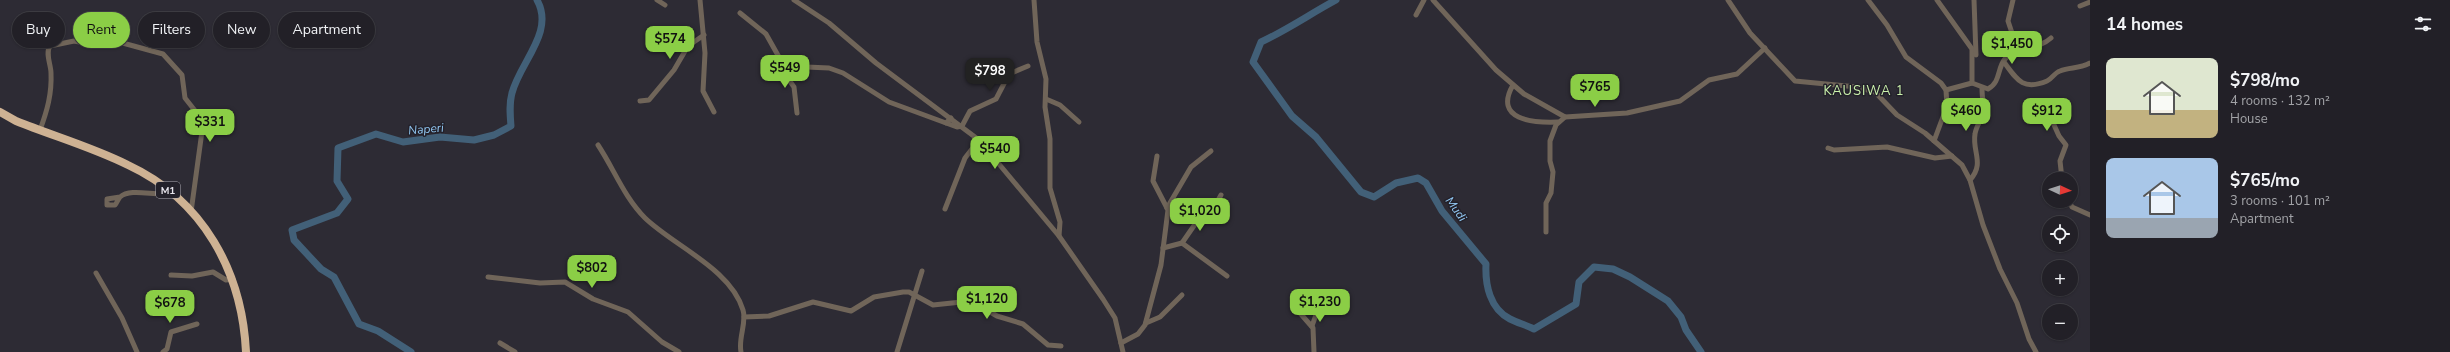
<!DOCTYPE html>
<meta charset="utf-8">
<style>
body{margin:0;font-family:"Nunito Sans",sans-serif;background:#2e2d33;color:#f1f3f6;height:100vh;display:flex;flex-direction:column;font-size:15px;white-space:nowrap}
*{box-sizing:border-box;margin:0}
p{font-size:13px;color:#a2a3a7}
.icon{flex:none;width:22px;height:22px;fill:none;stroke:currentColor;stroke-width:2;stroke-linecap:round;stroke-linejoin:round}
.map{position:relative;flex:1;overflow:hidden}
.panel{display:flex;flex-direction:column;background:#222027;width:360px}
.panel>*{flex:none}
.banner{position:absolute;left:12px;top:12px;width:380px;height:36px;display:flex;gap:8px}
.needle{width:26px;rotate:93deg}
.fabs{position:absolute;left:2042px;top:172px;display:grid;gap:8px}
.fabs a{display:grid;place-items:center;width:36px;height:36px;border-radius:50%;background:#222027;box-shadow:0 1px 3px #0004,0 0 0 1px #3f3e44;font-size:20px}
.price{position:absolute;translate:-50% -34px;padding:0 9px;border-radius:8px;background:#8bce46;color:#111;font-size:13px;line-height:26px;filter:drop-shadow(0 1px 2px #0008)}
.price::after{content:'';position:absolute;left:50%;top:24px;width:12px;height:9px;margin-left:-6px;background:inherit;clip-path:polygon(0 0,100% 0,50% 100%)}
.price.current{background:#222;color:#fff}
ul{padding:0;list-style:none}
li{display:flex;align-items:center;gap:12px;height:100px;padding:0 16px}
li span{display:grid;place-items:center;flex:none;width:112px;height:80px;border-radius:8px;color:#555}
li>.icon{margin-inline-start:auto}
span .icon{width:48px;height:48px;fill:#fffc;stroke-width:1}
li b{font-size:17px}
h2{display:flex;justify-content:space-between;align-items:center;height:48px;padding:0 16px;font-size:17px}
.chip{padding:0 14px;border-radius:18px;background:#222027;box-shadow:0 1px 3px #0004,0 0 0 1px #3f3e44;font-size:14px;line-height:36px}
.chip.current{background:#8bce46;color:#111}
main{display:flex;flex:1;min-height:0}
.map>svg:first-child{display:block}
</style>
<main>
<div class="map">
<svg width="2090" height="352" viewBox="0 0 2090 352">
<rect width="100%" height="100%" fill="#2d2b34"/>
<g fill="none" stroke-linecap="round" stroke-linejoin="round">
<!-- river -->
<g stroke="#426078" stroke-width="7">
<path d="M1336,0C1310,14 1287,30 1261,42L1253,62L1292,116L1316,137L1361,192L1374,197L1396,183L1418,178L1426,183L1442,211L1486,264C1485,285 1490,309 1510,319C1518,323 1526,325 1534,329L1576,304L1579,282L1594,267L1613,269L1630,277L1668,301L1681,317L1686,330L1701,352"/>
<path d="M411,352L378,331L359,324L334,277L321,269L294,240L292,230L337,213L348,199L337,181L338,148L376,134L403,142L440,137L474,140L494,135L511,126C510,114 509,104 512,93C520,62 555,32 537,0"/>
</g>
<!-- minor -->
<g stroke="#706559" stroke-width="5">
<polyline points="657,0 665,5"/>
<polyline points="700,0 705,53 703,91 714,112"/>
<polyline points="794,0 829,23 876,63 979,140 1059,236 1103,299 1115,318 1123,352"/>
<polyline points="1034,0 1037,42 1046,79 1045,107 1050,139 1050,188 1060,222 1059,236"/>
<polyline points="1433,0 1496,70 1524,94 1565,117"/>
<polyline points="1728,0 1750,33 1795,81 1857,87 1875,92 1897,115 1925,133 1962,165 1970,180 1983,225 2000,269 2017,303 2029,339 2036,352"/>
<polyline points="1868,0 1887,25 1906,57 1941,83 1946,90 1947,106 1934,141"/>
<path d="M1937,0L1972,49V83L1988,89C2001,82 1997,68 2005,59C2016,47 2038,50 2051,38"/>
<polyline points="1974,0 1976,55"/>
<polyline points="2080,6 2090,2"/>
<polyline points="740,13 766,34 784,66 829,68 843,73 889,102 946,123 951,118"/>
<polyline points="1416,15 1424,0"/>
<polyline points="2005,59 2014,39 2008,21 2013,0"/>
<path d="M2004,62C2017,80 2023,91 2047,81C2052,79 2054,73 2060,71C2070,67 2080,69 2090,63"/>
<polyline points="784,66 784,73 794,87 797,113"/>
<path d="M1513,85C1493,120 1533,123 1558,122"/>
<polyline points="1946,90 1972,83"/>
<polyline points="1046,99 1060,105 1079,122"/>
<polyline points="640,101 649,100 674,70 688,46 704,35"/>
<polyline points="2045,105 2059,136 2066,145 2060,161 2062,179"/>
<polyline points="946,123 957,127 962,126 970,111 996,99 1009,74 1028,66"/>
<path d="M40,130C47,111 52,94 51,73C51,65 45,53 50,46L74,41L95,45L119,42L163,54L182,75L185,98L200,117L203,124L191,212"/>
<path d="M598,145C614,169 624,197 645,218C674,246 731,269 743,310C747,323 738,338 741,352"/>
<polyline points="1828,148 1834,150 1887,147 1935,158 1952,156"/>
<path d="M1970,180C1985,163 1972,152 1975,134C1976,127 1980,122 1982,116C1984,107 1982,97 1982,88"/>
<path d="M120,197L107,199V205H115C117,203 118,199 120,197C131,187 157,197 172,193"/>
<polyline points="2069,201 2072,207 2090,215"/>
<polyline points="1167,208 1191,167 1211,151"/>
<polyline points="945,209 965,158 979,140"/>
<polyline points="1546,232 1546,203 1551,193 1553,172 1550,161 1550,141 1556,125 1565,117 1627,113 1680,101 1709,80 1737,74 1765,48"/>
<polyline points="1182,243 1227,276"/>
<polyline points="1163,248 1182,243 1200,217 1212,211 1221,195"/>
<polyline points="96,273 122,318 137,352"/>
<polyline points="171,275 192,276 213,272 226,280 233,279"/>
<polyline points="488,277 540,283 565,282 593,299 628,312 662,342 679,352"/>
<polyline points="1293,305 1313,328 1314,352"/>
<polyline points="744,317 769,316 813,302 851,311 874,297 903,292 909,292 933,305 971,301 997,316 1023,324 1048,345 1061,346"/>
<polyline points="1146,323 1160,317 1182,295"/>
<polyline points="1312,326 1317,312 1316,303"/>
<polyline points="500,343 515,352"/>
<polyline points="1121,343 1138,334 1145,325 1161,265 1168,210 1153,181 1157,156"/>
<polyline points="163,352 167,349 171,332 197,324"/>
<polyline points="897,352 922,271"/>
</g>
<!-- highway -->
<path stroke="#ceb293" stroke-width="8" d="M0,112L16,121C53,136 92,147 128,165C203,200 242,271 246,352"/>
</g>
<g text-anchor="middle" stroke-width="3" stroke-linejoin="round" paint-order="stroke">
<!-- shield labels -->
<rect fill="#23212a" stroke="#acaab2" stroke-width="1" x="156" y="182" width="24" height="16" rx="3"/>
<g font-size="10" font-weight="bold" fill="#e7e5ec">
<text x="168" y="194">M1</text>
</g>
<!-- water labels -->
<g font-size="12" font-style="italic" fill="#91c7f2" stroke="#23212a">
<text transform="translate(426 129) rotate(-5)" y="4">Naperi</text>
<text transform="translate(1456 209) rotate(54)" y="4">Mudi</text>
</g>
<!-- quarter labels -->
<g font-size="13" letter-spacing="1" fill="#cbf2ac" stroke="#23212a">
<text x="1864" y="95">KAUSIWA 1</text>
</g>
</g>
</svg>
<div class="fabs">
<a><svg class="needle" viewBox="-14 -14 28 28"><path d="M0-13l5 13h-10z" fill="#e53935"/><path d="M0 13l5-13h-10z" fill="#a2a3a7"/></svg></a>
<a><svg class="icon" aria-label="locate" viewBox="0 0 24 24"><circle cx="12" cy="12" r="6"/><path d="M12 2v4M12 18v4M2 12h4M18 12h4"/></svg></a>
<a>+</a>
<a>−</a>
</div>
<b class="price" style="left:670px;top:60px">$574</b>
<b class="price" style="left:2012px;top:65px">$1,450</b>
<b class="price" style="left:785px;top:89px">$549</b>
<b class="price current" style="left:990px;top:92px">$798</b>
<b class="price" style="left:1595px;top:108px">$765</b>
<b class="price" style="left:1966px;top:132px">$460</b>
<b class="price" style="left:2047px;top:132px">$912</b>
<b class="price" style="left:210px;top:143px">$331</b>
<b class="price" style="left:995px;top:170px">$540</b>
<b class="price" style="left:1200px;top:232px">$1,020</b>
<b class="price" style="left:592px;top:289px">$802</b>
<b class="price" style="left:987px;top:320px">$1,120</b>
<b class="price" style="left:1320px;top:323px">$1,230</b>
<b class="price" style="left:170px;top:324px">$678</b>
<div class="banner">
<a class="chip">Buy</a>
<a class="chip current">Rent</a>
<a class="chip">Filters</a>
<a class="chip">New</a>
<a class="chip">Apartment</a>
</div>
</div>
<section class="panel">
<h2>14 homes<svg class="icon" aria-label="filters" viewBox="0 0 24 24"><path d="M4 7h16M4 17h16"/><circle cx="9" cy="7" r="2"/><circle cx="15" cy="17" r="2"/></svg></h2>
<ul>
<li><span style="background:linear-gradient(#dfe7d0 65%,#c2b280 0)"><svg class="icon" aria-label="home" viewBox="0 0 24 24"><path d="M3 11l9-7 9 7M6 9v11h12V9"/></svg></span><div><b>$798/mo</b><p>4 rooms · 132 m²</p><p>House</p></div></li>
<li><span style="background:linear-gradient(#a9c7e8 75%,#9aa5b1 0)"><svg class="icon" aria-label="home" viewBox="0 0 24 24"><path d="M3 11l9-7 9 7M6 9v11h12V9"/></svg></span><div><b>$765/mo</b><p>3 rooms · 101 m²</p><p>Apartment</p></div></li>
</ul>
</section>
</main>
